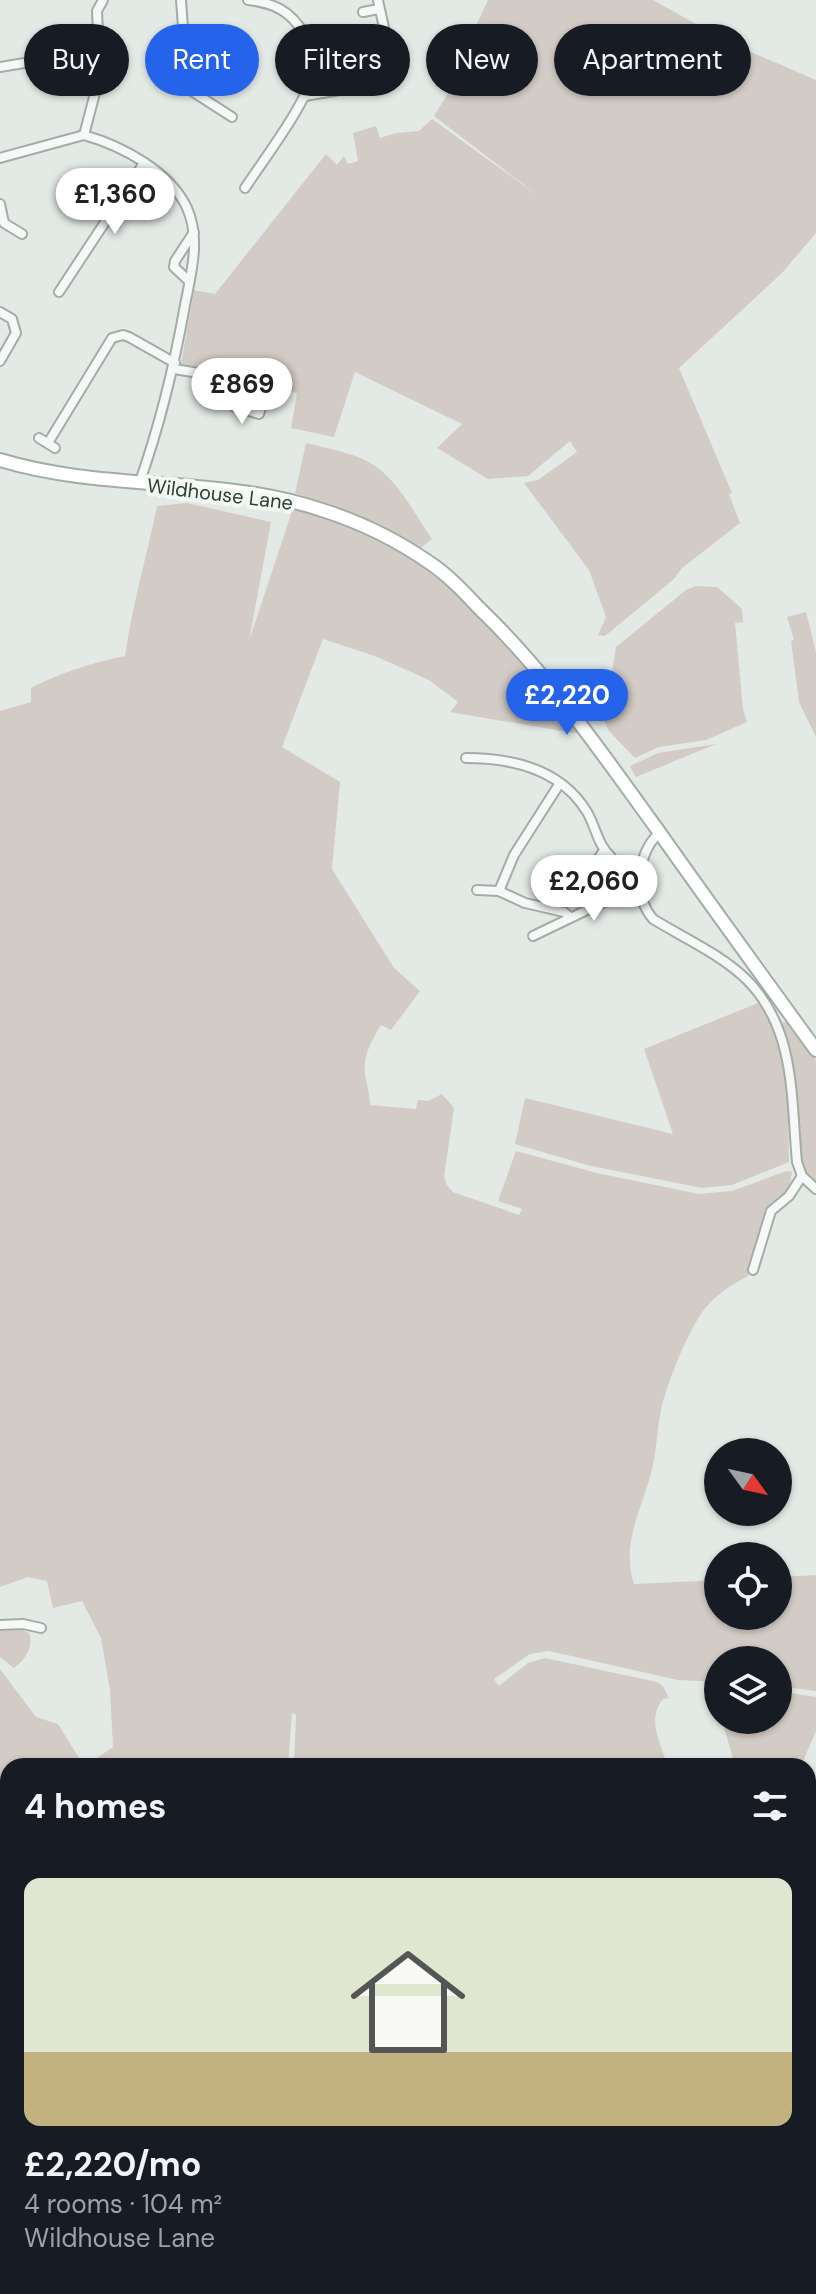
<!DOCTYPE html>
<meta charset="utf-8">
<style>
body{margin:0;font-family:"DM Sans",sans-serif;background:#20242c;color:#f1f3f6;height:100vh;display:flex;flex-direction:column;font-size:30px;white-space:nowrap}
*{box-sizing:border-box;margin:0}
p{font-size:26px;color:#9ea1a6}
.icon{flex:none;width:44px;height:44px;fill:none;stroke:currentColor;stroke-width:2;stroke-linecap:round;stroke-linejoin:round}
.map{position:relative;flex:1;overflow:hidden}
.drawer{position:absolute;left:0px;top:1758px;width:816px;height:536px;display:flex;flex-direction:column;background:#171b24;border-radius:24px 24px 0 0;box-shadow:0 2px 6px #0004}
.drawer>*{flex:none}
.hud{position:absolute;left:24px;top:24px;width:768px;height:72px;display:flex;gap:16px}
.needle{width:52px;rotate:123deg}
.fabs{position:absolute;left:704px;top:1438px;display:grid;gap:16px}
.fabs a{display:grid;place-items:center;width:88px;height:88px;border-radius:50%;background:#171b24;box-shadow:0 2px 6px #0004;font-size:40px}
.price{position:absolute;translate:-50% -68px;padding:0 18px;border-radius:28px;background:#fff;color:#222;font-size:26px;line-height:52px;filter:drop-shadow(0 2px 4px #0008)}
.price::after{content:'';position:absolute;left:50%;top:48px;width:24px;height:18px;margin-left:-12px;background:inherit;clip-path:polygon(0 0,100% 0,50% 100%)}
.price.on{background:#2563eb;color:#fff}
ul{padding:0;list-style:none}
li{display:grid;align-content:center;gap:16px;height:424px;padding:0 24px}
li span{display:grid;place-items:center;height:248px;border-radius:16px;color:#555}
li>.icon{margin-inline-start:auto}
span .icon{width:144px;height:144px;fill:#fffc;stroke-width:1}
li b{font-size:34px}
h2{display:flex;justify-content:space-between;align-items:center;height:96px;padding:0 24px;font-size:34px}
.pill{padding:0 28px;border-radius:36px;background:#171b24;box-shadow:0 2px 6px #0004;font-size:28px;line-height:72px}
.pill.on{background:#2563eb;color:#fff}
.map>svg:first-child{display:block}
</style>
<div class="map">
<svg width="816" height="2294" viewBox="0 0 816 2294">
<rect width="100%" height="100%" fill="#e3eae5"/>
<!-- green -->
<g fill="#d3cbc5">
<polygon points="488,0 653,0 732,44 816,80 816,233 781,274 679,368 732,493 729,494 740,523 682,568 674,579 605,636 598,635 606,617 589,570 524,483 538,480 577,452 570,441 528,476 488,479 437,448 462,424 355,372 334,437 291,428 297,393 181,364 194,290 215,294 326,154 337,165 344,156 348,164 358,161 353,133 376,126 380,138 396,133 419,131 432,119 541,198 434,116 464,67 458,63"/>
<path d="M306,443C326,448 348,452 367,461C396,476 414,513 432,539L421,548C381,523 340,507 295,493Z"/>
<path d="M187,503L271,522L249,641L293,508C310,513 329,518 346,524C447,563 515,652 580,734L450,712L458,702L429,680L375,656L323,639L282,747L340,782L332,869L394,968L420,991L391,1030L381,1025C372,1039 363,1056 365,1073C366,1084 370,1093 370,1105L416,1109L418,1100L428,1101L442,1094L454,1108L444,1177L447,1185L453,1192L519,1215L522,1209L498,1201L516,1151L597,1173L699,1194L732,1191L786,1171L792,1172L789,1190L768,1209L748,1276C731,1285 713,1296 701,1314C687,1334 666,1386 661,1410C657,1428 657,1447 653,1465C644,1506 620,1542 634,1584L718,1580V1616H778V1577L816,1575V1691L778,1686V1660H718V1682L678,1680L549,1651L530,1654L494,1679L499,1686L528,1663L545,1658L657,1682L663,1686L669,1698L663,1699C646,1719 661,1745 668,1766H294L296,1715L292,1713L288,1766H89L88,1764L113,1747L110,1690L101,1638L82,1601L53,1608L47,1581L28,1577L0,1587V711L31,702V688C62,672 91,663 125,656C132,605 147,556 157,506Z"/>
<polygon points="696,586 717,587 742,609 743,622 735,623 743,709 747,722 706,740 659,747 635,758 609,731 604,720 616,647 686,590"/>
<polygon points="806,612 816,652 816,737 799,702 791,641 794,640 787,617"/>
<polygon points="716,744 636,777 630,766 658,753"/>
<polygon points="758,1003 772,1023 777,1044 787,1068 789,1162 732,1185 702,1188 591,1166 515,1144 525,1098 673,1134 644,1049"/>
<path d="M787,1020L816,1060V1185C798,1166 800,1143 798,1118C797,1089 793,1050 781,1024Z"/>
<path d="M20,1629L29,1633C34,1648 25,1659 14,1668L0,1657V1631Z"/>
<polygon points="0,1669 36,1717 58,1724 84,1766 8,1766 8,2286 216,2286 212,2294 0,2294"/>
<polygon points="778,1691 816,1697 816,1731 801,1766 721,1766 733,1759 722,1720 778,1720"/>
<rect x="808" y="1843" width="8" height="292"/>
<polygon points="222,2286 769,2286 775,2294 218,2294"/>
</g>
<!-- water -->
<polygon fill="#a1c6aa" points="816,2205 816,2294 798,2294 787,2286 808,2286 808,2214"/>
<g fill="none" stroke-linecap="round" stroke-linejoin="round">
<defs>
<g id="minor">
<polyline points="181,0 185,54 176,81 232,117"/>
<polyline points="363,12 379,9"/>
<polyline points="0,67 48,59"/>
<polyline points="162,72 176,81"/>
<path d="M305,96L380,83C397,67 382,22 378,0"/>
<polyline points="84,135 100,74 97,11 103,0"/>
<path d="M0,158L84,135C122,146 170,171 187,208C201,239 191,274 185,305C174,367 160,425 139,484"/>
<path d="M245,188C262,162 307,103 312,75C315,60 311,46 304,34C291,11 274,3 248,0"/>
<polyline points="0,204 4,223 22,234"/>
<polyline points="189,281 174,267 175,261 194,232"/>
<polyline points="59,292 144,163"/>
<polyline points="0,312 12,319 16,333 0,361"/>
<polyline points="174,369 224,377 267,389 259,414 235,407 242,383"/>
<polyline points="39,438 55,448"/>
<polyline points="48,443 112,338 123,335 129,337 175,363"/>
<path d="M466,758C513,758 561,769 587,812C596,827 597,844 611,857"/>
<path d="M659,833C637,854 633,896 653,919C684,938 722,955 747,980C796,1029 791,1099 797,1162L802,1176L816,1189"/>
<polyline points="477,890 499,891 525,903 564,912 570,917"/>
<polyline points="499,891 514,855 560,783"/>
<polyline points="590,907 589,874 604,850"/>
<polyline points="533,936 641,884"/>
<polyline points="753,1270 771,1211 789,1196 802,1176"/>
<polyline points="0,1625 23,1624 41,1628"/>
</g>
<path id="secondary" d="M0,460C105,492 218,475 322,510C360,522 397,540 430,563C448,575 464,592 479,608C548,674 601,752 657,829C709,903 763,977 816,1050"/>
</defs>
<!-- minor casing -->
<use href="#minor" stroke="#a1ada5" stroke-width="12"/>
<!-- secondary casing -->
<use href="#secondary" stroke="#a1ada5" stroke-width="16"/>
<!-- minor -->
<use href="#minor" stroke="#f5f8f6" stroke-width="8"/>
<!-- secondary -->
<use href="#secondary" stroke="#fff" stroke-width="12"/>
</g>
<g text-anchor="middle" stroke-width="8" stroke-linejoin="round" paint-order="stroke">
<!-- street labels -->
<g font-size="20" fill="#2c4033" stroke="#f2f7f4">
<text transform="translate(220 494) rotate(7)" y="7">Wildhouse Lane</text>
</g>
</g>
</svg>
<div class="fabs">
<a><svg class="needle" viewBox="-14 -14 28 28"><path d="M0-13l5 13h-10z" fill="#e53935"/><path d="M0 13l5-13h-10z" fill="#9ea1a6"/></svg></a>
<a><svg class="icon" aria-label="locate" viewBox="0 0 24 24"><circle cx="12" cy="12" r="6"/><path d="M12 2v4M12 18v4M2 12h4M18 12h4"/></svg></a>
<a><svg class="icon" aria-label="layers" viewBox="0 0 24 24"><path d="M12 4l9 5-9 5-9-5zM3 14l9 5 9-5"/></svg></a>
</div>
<b class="price" style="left:115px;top:236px">£1,360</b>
<b class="price" style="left:242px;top:426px">£869</b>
<b class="price on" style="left:567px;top:737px">£2,220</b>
<b class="price" style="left:594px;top:923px">£2,060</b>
<div class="hud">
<a class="pill">Buy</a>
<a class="pill on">Rent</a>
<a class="pill">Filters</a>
<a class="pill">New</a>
<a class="pill">Apartment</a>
</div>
<section class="drawer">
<h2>4 homes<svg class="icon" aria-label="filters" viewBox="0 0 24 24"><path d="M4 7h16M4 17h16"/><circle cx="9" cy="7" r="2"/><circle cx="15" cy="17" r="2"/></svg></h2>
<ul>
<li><span style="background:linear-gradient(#dfe7d0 70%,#c2b280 0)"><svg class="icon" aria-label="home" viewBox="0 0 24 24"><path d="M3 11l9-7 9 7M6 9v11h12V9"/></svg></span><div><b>£2,220/mo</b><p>4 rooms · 104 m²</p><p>Wildhouse Lane</p></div></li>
</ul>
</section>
</div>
